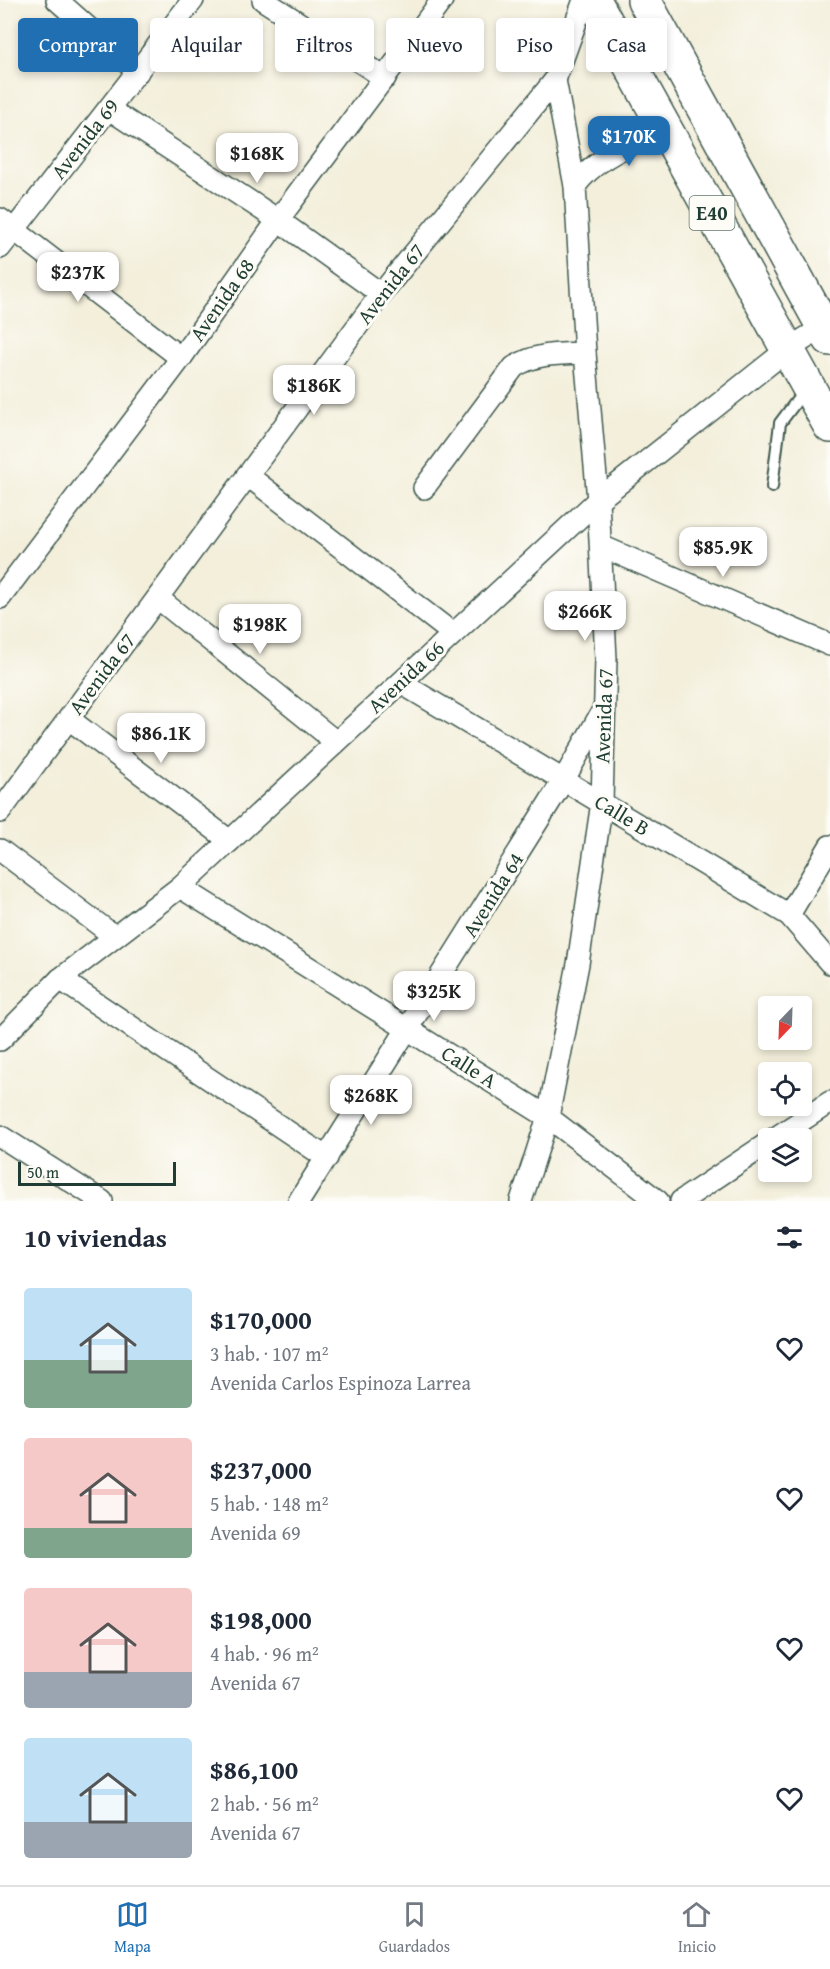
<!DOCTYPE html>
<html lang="es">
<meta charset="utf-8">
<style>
body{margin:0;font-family:"Gentium Book Plus",serif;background:#f2f2f3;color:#1f2937;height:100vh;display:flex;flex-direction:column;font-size:22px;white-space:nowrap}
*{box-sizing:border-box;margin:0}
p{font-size:20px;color:#747a83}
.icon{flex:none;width:33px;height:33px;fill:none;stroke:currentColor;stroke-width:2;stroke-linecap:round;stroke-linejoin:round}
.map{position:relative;height:1201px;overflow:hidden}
.side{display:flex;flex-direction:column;background:#fff;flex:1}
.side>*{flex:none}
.banner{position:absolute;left:18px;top:18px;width:795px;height:54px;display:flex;gap:12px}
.needle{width:39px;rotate:203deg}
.tools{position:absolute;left:758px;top:996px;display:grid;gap:12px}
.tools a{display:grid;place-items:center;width:54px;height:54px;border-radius:6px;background:#fff;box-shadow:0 3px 9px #0003;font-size:30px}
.scale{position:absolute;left:18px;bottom:15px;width:158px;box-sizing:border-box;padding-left:6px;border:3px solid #1f3d34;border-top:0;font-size:16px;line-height:21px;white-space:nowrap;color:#1f3d34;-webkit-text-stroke:4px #fdfcf7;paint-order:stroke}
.price{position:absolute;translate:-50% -51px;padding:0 14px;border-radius:12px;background:#fff;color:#222;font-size:20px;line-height:39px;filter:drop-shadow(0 2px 3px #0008)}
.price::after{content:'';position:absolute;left:50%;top:36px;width:18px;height:14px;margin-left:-9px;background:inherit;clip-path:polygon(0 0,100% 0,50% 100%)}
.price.on{background:#1f6fb2;color:#fff}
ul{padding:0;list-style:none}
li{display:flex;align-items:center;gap:18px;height:150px;padding:0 24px}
li span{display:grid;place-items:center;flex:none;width:168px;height:120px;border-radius:6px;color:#555}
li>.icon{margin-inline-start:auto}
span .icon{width:72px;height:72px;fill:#fffc;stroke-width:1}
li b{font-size:26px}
h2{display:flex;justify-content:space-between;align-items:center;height:72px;padding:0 24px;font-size:26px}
.chip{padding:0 21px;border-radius:6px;background:#fff;box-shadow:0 3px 9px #0003;font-size:21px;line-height:54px}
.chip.on{background:#1f6fb2;color:#fff}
.tabs{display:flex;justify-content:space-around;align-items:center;height:84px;border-top:2px solid #e0e1e3;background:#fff;font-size:16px;color:#747a83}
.tabs a{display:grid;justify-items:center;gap:3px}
.tabs .on{color:#1f6fb2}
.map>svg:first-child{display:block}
</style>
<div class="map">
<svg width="830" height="1201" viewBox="0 0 830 1201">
<rect width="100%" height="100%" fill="#fdfcf7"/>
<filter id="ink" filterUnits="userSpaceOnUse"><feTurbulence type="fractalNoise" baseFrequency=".0167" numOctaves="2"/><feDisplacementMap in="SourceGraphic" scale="12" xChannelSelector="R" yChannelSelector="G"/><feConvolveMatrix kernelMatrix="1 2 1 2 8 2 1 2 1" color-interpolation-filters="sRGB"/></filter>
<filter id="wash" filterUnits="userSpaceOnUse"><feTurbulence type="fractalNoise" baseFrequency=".008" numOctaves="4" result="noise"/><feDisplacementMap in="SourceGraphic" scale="24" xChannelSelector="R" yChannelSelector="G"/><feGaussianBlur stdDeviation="1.35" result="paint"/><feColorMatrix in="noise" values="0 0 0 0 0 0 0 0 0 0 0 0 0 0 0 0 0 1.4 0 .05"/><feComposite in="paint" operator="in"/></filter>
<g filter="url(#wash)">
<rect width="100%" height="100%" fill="#f3efdb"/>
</g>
<g filter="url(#ink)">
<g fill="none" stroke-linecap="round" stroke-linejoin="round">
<defs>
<polyline id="service" points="772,487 780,423 804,391"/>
<g id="minor">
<polyline points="57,0 138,72"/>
<polyline points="263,0 385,78"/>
<polyline points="109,109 278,220 381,294"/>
<path d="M575,186C597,156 633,144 665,127"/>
<polyline points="0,219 181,358"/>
<polyline points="0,248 193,0"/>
<polyline points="247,475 452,633"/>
<path d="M424,488L514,367C536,353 559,354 585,353"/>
<polyline points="601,546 830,645"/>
<polyline points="0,598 181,358 278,220 442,0"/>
<polyline points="159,599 336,742"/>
<polyline points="401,683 789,915 830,963"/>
<polyline points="69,719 230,841"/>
<polyline points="0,812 381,294 555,80 584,0"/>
<polyline points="0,850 114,936"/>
<polyline points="180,887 548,1117 658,1201"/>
<polyline points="789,915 830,846"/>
<polyline points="60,979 327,1158"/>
<polyline points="0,1040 60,979 180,887 598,500 788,349 830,323"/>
<polyline points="0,1136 102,1201"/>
<polyline points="775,1138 830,1102"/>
<polyline points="299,1201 563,781 603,710"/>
<polyline points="521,1201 548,1117 578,964 602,802 606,659 598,500 585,353 575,186 555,80"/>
<polyline points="681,1201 768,1143"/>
</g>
<g id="primary">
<polyline points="594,0 830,426"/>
<polyline points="644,0 830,339"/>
</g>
</defs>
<!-- service casing -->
<use href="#service" stroke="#3f584d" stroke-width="14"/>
<!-- minor casing -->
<use href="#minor" stroke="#3f584d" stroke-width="24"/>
<!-- primary casing -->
<use href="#primary" stroke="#3f584d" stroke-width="36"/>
<!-- service -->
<use href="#service" stroke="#fff" stroke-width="10"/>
<!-- minor -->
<use href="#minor" stroke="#fff" stroke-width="21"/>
<!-- primary -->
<use href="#primary" stroke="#fff" stroke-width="33"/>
</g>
</g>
<g text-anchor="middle" stroke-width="6" stroke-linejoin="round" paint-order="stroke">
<!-- shield labels -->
<rect fill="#fdfcf7" stroke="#62766e" stroke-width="1.5" x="689.5" y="196" width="45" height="34" rx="4.5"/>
<g font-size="20" font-weight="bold" fill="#1f3d34">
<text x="712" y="220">E40</text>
</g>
<!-- street labels -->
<g font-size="21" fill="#1f3d34" stroke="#fdfcf7">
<text transform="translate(85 139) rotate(-52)" y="7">Avenida 69</text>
<text transform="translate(391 284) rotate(-52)" y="7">Avenida 67</text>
<text transform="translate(222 300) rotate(-55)" y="7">Avenida 68</text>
<text transform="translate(102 674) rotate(-53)" y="7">Avenida 67</text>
<text transform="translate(406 677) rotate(-43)" y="7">Avenida 66</text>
<text transform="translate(604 716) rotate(-88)" y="7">Avenida 67</text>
<text transform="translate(622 815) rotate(31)" y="7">Calle B</text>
<text transform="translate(493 895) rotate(-58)" y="7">Avenida 64</text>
<text transform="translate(469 1067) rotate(32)" y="7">Calle A</text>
</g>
</g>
</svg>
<div class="tools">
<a><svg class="needle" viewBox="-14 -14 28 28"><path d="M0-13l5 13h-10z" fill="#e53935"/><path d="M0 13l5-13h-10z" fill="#747a83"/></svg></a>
<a><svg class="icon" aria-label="locate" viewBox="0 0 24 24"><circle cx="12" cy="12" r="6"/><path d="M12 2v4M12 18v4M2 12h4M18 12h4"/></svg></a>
<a><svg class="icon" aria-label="layers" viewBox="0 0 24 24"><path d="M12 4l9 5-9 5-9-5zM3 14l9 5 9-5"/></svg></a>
</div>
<div class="scale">50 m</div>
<b class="price on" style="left:629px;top:167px">$170K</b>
<b class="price" style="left:257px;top:184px">$168K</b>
<b class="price" style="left:78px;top:303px">$237K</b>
<b class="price" style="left:314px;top:416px">$186K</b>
<b class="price" style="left:723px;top:578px">$85.9K</b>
<b class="price" style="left:585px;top:642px">$266K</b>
<b class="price" style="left:260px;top:655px">$198K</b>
<b class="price" style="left:161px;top:764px">$86.1K</b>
<b class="price" style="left:434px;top:1022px">$325K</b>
<b class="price" style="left:371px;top:1126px">$268K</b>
<div class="banner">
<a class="chip on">Comprar</a>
<a class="chip">Alquilar</a>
<a class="chip">Filtros</a>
<a class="chip">Nuevo</a>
<a class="chip">Piso</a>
<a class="chip">Casa</a>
</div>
</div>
<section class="side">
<h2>10 viviendas<svg class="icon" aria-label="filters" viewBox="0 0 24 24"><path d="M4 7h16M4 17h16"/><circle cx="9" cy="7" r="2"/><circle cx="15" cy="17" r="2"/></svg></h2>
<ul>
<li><span style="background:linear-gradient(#bfe0f5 60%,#7fa58c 0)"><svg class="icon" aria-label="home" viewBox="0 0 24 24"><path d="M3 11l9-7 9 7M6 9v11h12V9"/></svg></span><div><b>$170,000</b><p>3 hab. · 107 m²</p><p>Avenida Carlos Espinoza Larrea</p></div><svg class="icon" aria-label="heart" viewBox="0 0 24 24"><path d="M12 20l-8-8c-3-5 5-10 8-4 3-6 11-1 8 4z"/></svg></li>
<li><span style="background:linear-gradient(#f6c9c9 75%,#7fa58c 0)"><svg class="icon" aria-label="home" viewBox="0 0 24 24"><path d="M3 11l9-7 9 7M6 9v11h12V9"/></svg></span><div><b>$237,000</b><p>5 hab. · 148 m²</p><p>Avenida 69</p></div><svg class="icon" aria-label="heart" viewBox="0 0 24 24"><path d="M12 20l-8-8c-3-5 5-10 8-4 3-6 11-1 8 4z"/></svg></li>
<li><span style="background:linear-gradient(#f6c9c9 70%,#9aa5b1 0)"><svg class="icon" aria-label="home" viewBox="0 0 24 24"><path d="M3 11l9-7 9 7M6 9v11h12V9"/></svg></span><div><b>$198,000</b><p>4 hab. · 96 m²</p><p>Avenida 67</p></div><svg class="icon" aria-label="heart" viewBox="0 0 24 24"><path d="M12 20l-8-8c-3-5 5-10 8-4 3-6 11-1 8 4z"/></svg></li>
<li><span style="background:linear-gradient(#bfe0f5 70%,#9aa5b1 0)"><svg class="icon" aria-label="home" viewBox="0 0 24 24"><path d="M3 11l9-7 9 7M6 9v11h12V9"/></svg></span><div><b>$86,100</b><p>2 hab. · 56 m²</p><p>Avenida 67</p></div><svg class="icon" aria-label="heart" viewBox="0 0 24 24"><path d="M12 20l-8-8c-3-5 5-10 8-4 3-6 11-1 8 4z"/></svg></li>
</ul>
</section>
<nav class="tabs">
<a class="on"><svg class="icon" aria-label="map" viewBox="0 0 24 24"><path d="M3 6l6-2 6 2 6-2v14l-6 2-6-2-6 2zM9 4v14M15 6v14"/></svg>Mapa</a>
<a><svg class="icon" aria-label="saved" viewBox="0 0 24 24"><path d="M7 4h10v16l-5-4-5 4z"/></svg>Guardados</a>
<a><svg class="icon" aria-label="home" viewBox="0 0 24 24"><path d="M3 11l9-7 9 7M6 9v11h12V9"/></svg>Inicio</a>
</nav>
